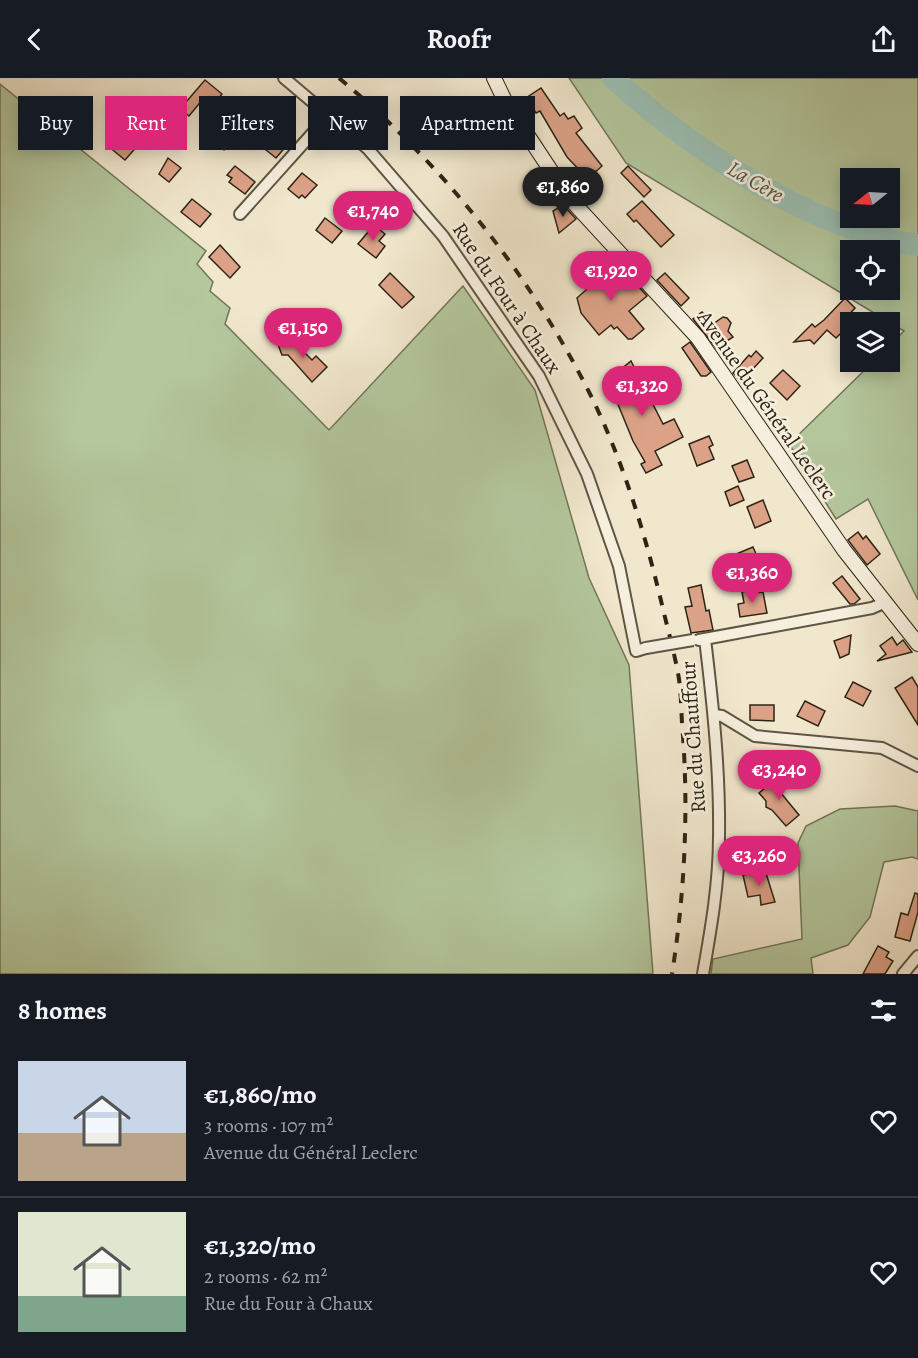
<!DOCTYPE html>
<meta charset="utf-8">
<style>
body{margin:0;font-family:Alegreya,serif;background:#242831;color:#f1f3f6;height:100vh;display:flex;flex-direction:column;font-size:22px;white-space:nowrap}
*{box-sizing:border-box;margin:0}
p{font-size:20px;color:#9ea1a6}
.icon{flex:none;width:33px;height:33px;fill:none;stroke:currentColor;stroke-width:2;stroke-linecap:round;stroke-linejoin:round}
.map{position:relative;height:896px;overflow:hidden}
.panel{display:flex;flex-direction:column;background:#171b24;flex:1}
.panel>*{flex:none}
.top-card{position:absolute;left:18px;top:18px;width:600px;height:54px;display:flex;gap:12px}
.needle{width:39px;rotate:252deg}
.fabs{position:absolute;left:840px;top:90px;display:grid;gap:12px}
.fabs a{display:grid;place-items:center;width:60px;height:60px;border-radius:0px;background:#171b24;box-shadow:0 3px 15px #0003;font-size:30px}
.price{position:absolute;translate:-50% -51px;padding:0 14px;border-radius:21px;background:#db2777;color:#fff;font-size:20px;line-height:39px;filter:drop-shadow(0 2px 3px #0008)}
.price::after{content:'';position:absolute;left:50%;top:36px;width:18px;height:14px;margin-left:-9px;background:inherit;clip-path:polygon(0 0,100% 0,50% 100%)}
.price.on{background:#222;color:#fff}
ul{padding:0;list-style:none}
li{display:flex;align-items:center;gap:18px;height:150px;padding:0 18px}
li+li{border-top:2px solid #363941}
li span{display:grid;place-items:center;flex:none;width:168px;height:120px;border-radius:0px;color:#555}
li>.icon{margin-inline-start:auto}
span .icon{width:72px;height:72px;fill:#fffc;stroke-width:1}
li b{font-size:26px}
h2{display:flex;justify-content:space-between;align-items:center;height:72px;padding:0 18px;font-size:26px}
.pill{padding:0 21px;border-radius:0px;background:#171b24;box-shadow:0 3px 15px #0003;font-size:21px;line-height:54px}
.pill.on{background:#db2777;color:#fff}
header{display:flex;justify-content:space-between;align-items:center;height:78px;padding:0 18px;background:#171b24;font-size:27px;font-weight:700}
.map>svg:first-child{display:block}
</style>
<header><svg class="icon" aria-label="back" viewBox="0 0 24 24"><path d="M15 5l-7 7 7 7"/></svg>Roofr<svg class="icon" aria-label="share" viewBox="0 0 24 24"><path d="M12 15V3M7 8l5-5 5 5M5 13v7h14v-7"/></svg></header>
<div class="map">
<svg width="918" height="896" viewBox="0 0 918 896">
<rect width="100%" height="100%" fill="#f1e7cd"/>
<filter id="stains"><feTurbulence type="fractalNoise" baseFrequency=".00333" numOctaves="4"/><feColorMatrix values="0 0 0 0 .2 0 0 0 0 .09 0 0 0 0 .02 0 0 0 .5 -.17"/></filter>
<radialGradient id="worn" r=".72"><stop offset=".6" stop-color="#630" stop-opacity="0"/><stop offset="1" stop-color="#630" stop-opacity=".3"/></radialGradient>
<!-- green -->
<g fill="#b4c79d" stroke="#717659" stroke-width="1.5" fill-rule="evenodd">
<path d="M569,0H918V522L868,421L836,441L789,366L873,284H890V267L904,253L626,85ZM850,100H890V140H850ZM850,172H890V212H850Z"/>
<polygon points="0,6 206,173 197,186 213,204 210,213 230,230 225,246 329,352 463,208 535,312 589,500 629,587 653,896 0,896"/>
<polygon points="895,728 918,733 918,781 912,779 884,784 870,839 848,867 811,880 813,896 711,896 713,881 802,861 798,765 806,748 840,731"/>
</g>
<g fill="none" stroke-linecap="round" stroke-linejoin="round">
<!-- river -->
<path stroke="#9bc0b4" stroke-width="22" d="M613,0C692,71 811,152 918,167"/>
</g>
<!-- building -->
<g fill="#dca287" stroke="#2e2415" stroke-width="1.5">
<polygon points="205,2 222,16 212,28 203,21 189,38 180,31"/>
<polygon points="541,10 560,38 564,35 568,41 574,38 582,50 576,55 602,88 591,98 592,106 589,110 595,116 586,125 573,110 586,99 567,79 540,33 536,35 526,20"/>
<polygon points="223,38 240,52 224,72 208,57"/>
<polygon points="127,46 136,54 132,58 140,65 125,82 108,68"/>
<polygon points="272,55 287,67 276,80 261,68"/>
<polygon points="168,80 181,90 169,104 159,96"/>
<polygon points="235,88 255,104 245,116 229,104 232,100 227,97"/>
<polygon points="628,88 651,112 644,119 621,95"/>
<polygon points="302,95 317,107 305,120 302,117 299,120 288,111"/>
<polygon points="192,121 211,136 200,149 181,134"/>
<polygon points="642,123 674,157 661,169 636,142 634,144 627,136"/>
<polygon points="563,127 576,141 559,155 553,133"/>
<polygon points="325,140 342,153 332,165 316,152"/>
<polygon points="374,147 385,156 379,163 385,168 376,180 358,166"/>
<polygon points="220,167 240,189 230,200 209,179"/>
<polygon points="603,183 619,202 627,196 647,218 629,233 644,251 632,261 628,261 617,249 614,251 611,247 599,257 581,235 577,220 595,204 589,197"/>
<polygon points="390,195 414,219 402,230 379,207"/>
<polygon points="665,195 689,220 681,228 657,202"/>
<polygon points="845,220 855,230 846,240 850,244 850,255 845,261 840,256 836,260 827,252 814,266 810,262 794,264 812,246 815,249 824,242"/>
<polygon points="702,234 713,246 723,239 727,240 731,245 728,253 733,259 716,270 693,241"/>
<polygon points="277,264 302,264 302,272 312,282 316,278 327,289 312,304 288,277 282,277"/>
<polygon points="690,264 711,294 706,298 701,298 682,270"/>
<polygon points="756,273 763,280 741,304 733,295 749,277 751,279"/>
<polygon points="631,283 663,346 674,341 683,359 655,373 662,387 646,395 641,386 645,384 633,363 608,302"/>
<polygon points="783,292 800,308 787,322 770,305"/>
<polygon points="709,358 713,367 709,369 714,381 697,388 689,366"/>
<polygon points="747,382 754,399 739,404 732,388"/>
<polygon points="738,408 744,422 730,428 725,414"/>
<polygon points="763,422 771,443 755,450 747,429"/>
<polygon points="858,454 863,461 866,458 880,476 867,487 848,462"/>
<polygon points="753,469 760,485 738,494 734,477"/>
<polygon points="842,498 860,521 854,526 850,526 833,505"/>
<polygon points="701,507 706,533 709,532 713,552 691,555 685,529 692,528 688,510"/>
<polygon points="754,511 755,515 763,514 767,535 740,539 738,526 744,525 742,514"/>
<polygon points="851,557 849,576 840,580 834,563"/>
<polygon points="892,559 897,567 903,562 912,574 877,583 886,576 880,568"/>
<polygon points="912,599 918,609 918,647 895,610"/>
<polygon points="853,604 871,613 863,628 845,619"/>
<polygon points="805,623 825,633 818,648 797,638"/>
<polygon points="750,627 774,627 774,643 750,642"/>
<polygon points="779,698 788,709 780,714 799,737 786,748 772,732 766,729 766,723 759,715"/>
<polygon points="765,792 775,824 761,827 760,817 748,819 743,797"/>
<polygon points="915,815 918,816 918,834 910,863 895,859 901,835 908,837"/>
<polygon points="878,868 889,874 886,879 893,883 885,896 863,896"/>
</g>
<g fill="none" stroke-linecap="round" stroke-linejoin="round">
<defs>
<g id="street">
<polyline points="284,0 368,71 443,158 539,298 587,396 619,488 636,573 646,570"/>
<polyline points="240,136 327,39"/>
<polyline points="699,562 872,530 886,524"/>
<polyline points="714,637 722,638 755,658 882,670 918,688"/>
<path d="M703,896C711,851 719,805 719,759C720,693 713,627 705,561"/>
<polyline points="903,896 918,878"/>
</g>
<polyline id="secondary" points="494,0 505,23 569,120 698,260 844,472 918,566"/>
</defs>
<!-- street casing -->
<use href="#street" stroke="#5f5543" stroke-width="14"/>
<!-- secondary casing -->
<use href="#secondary" stroke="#2e2415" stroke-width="16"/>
<!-- street -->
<use href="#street" stroke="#f6efde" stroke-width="10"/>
<!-- secondary -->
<use href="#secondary" stroke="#f6efde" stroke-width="14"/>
<!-- rail -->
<path stroke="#2e2415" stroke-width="4" stroke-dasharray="10 10" stroke-linecap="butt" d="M339,0C441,85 525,190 586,308C622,378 645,455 663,531C668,552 674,574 678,595C681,611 681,628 682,645C689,728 685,814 672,896"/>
<defs>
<polyline id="street-bridge" points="646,570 693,562"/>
</defs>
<!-- street-bridge casing -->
<use href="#street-bridge" stroke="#5f5543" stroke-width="14" stroke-linecap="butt"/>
<!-- street-bridge -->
<use href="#street-bridge" stroke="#f6efde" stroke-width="10"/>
</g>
<g text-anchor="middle" stroke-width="5" stroke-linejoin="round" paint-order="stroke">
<!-- street labels -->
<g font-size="21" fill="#2e2415" stroke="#f6efde">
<text transform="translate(507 220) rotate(56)" y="7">Rue du Four à Chaux</text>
<text transform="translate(767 327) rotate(55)" y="7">Avenue du Général Leclerc</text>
<text transform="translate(693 659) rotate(-94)" y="7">Rue du Chauffour</text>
</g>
<!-- water labels -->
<g font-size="22" font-style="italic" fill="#4f5345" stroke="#f6efde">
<text transform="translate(756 103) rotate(30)" y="8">La Cère</text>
</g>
</g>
<rect width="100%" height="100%" filter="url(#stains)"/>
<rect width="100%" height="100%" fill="url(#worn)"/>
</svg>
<div class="fabs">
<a><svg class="needle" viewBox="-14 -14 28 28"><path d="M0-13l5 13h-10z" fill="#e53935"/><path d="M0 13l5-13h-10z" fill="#9ea1a6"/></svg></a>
<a><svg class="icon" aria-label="locate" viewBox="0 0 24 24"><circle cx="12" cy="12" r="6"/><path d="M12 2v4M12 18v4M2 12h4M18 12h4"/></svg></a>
<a><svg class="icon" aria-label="layers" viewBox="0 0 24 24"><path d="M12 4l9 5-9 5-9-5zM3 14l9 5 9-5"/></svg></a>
</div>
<b class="price on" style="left:563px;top:140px">€1,860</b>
<b class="price" style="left:373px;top:164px">€1,740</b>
<b class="price" style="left:611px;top:224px">€1,920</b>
<b class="price" style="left:303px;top:281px">€1,150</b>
<b class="price" style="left:642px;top:339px">€1,320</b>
<b class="price" style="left:752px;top:526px">€1,360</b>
<b class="price" style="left:779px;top:723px">€3,240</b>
<b class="price" style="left:759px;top:809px">€3,260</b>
<div class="top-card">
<a class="pill">Buy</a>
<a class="pill on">Rent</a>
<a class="pill">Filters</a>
<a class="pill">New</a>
<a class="pill">Apartment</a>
</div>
</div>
<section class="panel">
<h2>8 homes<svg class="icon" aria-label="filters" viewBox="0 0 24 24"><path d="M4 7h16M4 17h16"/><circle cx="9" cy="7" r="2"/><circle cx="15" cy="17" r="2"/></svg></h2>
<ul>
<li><span style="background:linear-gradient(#c9d6e8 60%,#b9a48a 0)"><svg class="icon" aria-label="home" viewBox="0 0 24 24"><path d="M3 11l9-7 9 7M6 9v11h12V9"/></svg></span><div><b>€1,860/mo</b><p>3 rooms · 107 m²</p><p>Avenue du Général Leclerc</p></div><svg class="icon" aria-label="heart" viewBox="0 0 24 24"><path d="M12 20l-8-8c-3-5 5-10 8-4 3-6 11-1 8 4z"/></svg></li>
<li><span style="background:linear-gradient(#dfe7d0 70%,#7fa58c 0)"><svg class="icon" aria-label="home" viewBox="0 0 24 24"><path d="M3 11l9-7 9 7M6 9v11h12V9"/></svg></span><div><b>€1,320/mo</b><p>2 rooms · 62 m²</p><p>Rue du Four à Chaux</p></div><svg class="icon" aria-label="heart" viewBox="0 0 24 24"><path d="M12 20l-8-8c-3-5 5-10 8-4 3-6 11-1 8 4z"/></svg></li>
</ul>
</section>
